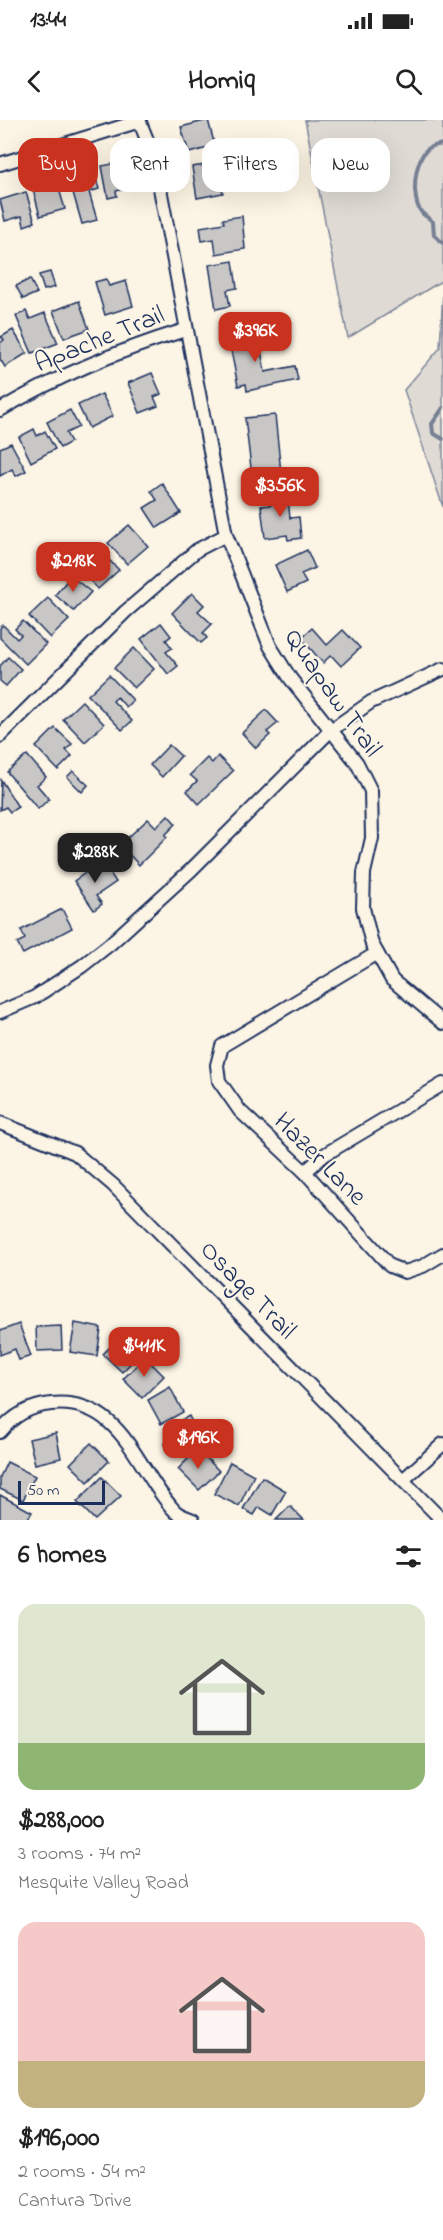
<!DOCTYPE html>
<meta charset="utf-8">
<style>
body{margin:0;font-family:"Indie Flower",sans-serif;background:#f6f6f6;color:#222;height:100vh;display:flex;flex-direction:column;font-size:22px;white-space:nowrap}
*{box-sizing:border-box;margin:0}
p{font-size:20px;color:#767676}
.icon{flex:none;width:33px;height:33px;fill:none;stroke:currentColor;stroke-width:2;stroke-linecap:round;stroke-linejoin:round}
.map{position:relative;height:1400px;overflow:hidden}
.side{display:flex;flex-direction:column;background:#fff;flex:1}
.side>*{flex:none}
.top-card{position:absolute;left:18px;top:18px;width:408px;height:54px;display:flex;gap:12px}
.scale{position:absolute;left:18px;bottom:15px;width:87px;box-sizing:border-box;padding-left:6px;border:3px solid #1b2f5e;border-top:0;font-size:16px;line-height:21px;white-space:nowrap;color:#1b2f5e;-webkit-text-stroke:4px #fcf5e5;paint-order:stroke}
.price{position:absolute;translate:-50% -51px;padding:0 14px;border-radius:12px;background:#c8321e;color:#fff;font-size:20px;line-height:39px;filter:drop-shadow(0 2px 3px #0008)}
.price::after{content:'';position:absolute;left:50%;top:36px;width:18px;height:14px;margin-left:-9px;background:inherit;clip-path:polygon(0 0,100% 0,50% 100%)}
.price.active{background:#222;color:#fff}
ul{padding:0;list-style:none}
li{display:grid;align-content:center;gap:12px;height:318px;padding:0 18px}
li span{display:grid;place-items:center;height:186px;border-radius:18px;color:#555}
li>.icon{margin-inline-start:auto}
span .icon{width:108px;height:108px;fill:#fffc;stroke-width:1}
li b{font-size:26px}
h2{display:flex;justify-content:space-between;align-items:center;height:72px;padding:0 18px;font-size:26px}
.tag{padding:0 21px;border-radius:18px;background:#fff;box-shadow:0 6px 24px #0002;font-size:21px;line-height:54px}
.tag.active{background:#c8321e;color:#fff}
.status{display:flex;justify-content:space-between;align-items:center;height:42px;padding:0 30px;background:#fff;direction:ltr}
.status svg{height:16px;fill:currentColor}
header{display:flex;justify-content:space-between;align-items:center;height:78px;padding:0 18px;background:#fff;font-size:27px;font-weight:700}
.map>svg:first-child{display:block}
</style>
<div class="status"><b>13:44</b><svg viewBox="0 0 49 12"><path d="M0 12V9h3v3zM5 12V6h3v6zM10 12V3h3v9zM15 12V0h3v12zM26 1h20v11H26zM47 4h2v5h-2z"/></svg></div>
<header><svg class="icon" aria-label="back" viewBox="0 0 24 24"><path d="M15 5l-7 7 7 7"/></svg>Homiq<svg class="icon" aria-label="search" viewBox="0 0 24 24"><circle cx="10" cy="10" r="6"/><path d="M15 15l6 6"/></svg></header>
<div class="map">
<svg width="443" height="1400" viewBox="0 0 443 1400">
<rect width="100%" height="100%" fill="#fcf5e5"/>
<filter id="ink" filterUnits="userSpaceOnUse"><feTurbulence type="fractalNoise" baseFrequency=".0167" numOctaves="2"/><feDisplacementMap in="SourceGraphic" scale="12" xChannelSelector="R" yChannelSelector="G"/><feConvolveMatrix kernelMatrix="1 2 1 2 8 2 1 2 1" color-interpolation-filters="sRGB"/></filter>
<g filter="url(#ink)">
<!-- green -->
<g fill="#dfdbd4" stroke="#7d8599" stroke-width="1.5">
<polygon points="305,0 443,0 443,160 348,218"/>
<polygon points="443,169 443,387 404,270 440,228"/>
</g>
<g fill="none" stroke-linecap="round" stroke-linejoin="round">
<!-- stream -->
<g stroke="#767f94" stroke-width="4">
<path d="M443,24C439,25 433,25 429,28C414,38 410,79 422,93C425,96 430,99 433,102L434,115L443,123"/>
<polyline points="443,288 432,304 433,313 443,319"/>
</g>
</g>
<!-- building -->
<g fill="#c8c7c6" stroke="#1b2f5e" stroke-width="1.5">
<polygon points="208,0 215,26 189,33 181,7"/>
<polygon points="128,41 134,67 116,71 117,76 108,78 102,46"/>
<polygon points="226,42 228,54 220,56 223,73 197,78 192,47"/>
<polygon points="93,48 99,69 89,72 97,100 82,104 68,55"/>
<polygon points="57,62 65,89 40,96 33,69"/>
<polygon points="26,72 35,102 24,106 22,96 5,101 0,80"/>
<polygon points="242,96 245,129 216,134 214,119 202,121 200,107 224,103 223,99"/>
<polygon points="233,141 237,168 227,170 230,186 216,189 209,145"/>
<polygon points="50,152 55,167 44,170 39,155"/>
<polygon points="30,159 37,173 23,179 16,166"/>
<polygon points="106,159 109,166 126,161 133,186 105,195 95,162"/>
<polygon points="79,181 89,209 64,218 53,191"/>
<polygon points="26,191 30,199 45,193 58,223 32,233 16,196"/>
<polygon points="257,209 265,252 295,246 298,260 247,271 246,264 238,266 228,215"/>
<polygon points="13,210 27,233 5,247 0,239 0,223 4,220 1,217"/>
<polygon points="152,253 161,274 154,277 158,286 140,293 128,263"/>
<polygon points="102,274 113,296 89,308 78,285"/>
<polygon points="70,290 79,307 66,313 71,322 60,328 47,302"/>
<polygon points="275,295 281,353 252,356 245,298"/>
<polygon points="34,309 37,316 45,311 55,329 31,342 19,317"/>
<polygon points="11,323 26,351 16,356 12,349 0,356 0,328"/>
<polygon points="162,363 181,393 157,408 144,388 157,380 151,371"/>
<polygon points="287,371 290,398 299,397 301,418 288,420 287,415 265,418 261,386 271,385 269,373"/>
<polygon points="129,405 148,426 127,444 108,423"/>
<polygon points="83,425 95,437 101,432 119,450 98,469 69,438"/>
<polygon points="307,430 315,448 301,454 306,463 287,472 275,445"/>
<polygon points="71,456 91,472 74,491 55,475"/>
<polygon points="192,473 204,485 198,491 212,504 203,513 207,518 201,523 172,493"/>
<polygon points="48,478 69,500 50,518 29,496"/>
<polygon points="23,501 46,524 26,544 0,518 0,508 3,505 17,519 21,515 15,509"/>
<polygon points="161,503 171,516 166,520 172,528 166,532 178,546 168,554 141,519"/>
<polygon points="312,508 327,525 343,510 360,528 341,546 331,535 323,543 301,518"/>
<polygon points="134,528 154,549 134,568 114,548"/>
<polygon points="8,537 21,549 6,566 0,561 0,546"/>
<polygon points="109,555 133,580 126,587 117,577 113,581 132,601 122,610 88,575"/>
<polygon points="82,581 104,604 85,622 63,599"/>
<polygon points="266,590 278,603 267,612 270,615 256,628 242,613"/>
<polygon points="55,608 72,624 66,630 72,636 58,650 36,627"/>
<polygon points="169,625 181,636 162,657 150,645"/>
<polygon points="27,635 46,657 37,665 49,679 38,689 7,652"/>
<polygon points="218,636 233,651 199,684 187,671 197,661 190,655 207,638 212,643"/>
<polygon points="73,651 88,665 82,672 67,657"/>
<polygon points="1,660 18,687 10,692 6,687 0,690"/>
<polygon points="168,695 176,704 165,715 167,717 139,745 120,725 148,699 156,707"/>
<polygon points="102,741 116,762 96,776 102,784 94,790 74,761"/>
<polygon points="62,789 72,808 23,834 17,823 25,819 21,810"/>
<polygon points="75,1203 101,1208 97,1236 70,1232"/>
<polygon points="19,1204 31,1236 19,1240 15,1229 0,1235 0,1211"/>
<polygon points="61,1206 62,1230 37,1231 36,1207"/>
<polygon points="123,1214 142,1232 122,1252 103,1234"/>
<polygon points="145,1237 164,1256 142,1278 123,1259"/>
<polygon points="170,1267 183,1292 161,1304 148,1280"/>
<polygon points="189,1296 201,1321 170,1336 164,1324 171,1320 165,1308"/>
<polygon points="56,1313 61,1338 35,1344 29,1319"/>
<polygon points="91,1323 109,1341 88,1362 70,1344"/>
<polygon points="198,1329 219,1351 199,1370 178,1349"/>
<polygon points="7,1342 35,1356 23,1380 0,1369 0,1357"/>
<polygon points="230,1342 254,1355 239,1386 214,1374"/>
<polygon points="102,1357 121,1376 95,1400 77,1382"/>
<polygon points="262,1357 286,1371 272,1395 259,1387 254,1395 243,1389"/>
<polygon points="0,1375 32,1392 27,1400 0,1400"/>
<polygon points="290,1386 304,1400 276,1400"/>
</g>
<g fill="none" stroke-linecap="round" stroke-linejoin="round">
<defs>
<g id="minor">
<polyline points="139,0 154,37 226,415 270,526 290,558 357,643 371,671 372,718 364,753 363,788 372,824 392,860 443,903"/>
<polyline points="0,44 140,1"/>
<path d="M0,290C59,255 120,230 185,210"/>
<polyline points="0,616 125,492 197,430 226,415"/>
<polyline points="377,833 222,926 217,945 219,961 240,991 305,1052 390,1146 405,1152 423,1146 443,1134"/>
<polyline points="0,892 35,877 82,846 110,824 191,750 331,610 371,582 443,549"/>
<polyline points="0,1003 75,1033 113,1065 442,1400"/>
<polyline points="305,1052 324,1035 443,964"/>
<path d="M0,1312C13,1296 31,1286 51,1284C121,1277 136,1348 173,1389C177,1395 186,1397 193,1400"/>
<polyline points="403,1360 443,1324"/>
</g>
</defs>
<!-- minor casing -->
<use href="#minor" stroke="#1b2f5e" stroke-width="16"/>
<!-- minor -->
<use href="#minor" stroke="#fcf5e5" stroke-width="12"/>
</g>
</g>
<g text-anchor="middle" stroke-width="4.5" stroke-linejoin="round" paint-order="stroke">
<!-- street labels -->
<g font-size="27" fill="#1b2f5e" stroke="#fcf5e5">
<text transform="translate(99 218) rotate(-22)" y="9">Apache Trail</text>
<text transform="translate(334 572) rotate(55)" y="9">Quapaw Trail</text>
<text transform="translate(321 1038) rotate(45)" y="9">Hazer Lane</text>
<text transform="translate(249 1169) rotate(46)" y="9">Osage Trail</text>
</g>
</g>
</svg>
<div class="scale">50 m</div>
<b class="price" style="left:255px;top:243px">$396K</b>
<b class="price" style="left:280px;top:398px">$356K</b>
<b class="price" style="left:73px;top:473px">$218K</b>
<b class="price active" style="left:95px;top:764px">$288K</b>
<b class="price" style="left:144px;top:1258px">$411K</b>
<b class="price" style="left:198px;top:1350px">$196K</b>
<div class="top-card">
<a class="tag active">Buy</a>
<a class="tag">Rent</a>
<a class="tag">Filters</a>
<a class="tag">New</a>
</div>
</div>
<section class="side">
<h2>6 homes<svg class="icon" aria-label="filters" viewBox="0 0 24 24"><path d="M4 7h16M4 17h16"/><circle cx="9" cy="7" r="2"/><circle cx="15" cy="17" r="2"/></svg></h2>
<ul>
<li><span style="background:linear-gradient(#dfe7d0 75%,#8fb573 0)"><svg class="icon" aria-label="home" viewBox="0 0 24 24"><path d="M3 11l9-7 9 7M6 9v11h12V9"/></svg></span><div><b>$288,000</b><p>3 rooms · 74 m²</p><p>Mesquite Valley Road</p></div></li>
<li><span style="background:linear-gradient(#f6c9c9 75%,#c2b280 0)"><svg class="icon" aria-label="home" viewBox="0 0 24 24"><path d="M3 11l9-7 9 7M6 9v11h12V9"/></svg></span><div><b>$196,000</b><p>2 rooms · 54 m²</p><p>Cantura Drive</p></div></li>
</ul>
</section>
